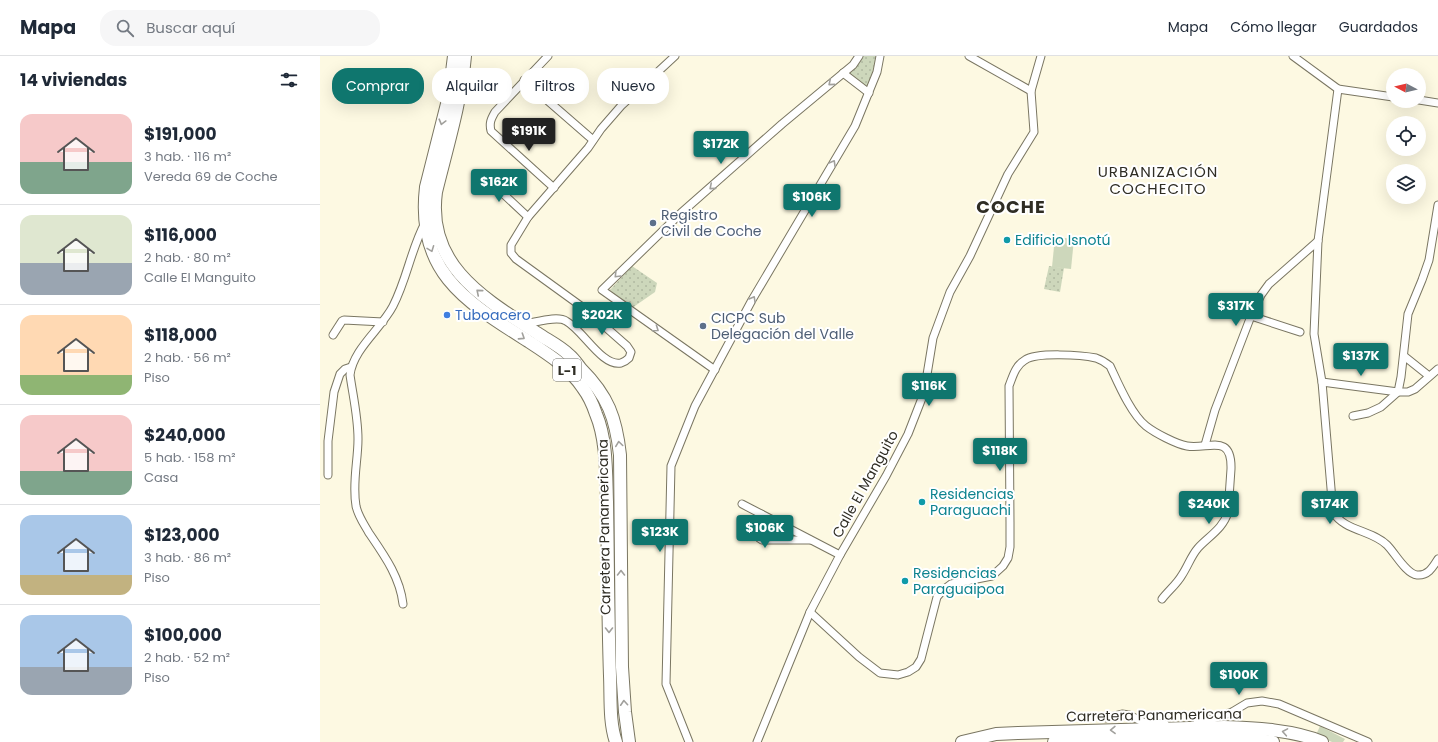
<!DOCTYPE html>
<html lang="es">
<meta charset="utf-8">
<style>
body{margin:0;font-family:Poppins,sans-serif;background:#f6f6f7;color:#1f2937;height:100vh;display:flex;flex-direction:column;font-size:15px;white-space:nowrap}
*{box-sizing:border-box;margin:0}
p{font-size:13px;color:#747a83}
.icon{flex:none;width:22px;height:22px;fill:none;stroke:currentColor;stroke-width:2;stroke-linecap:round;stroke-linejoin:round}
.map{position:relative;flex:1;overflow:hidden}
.details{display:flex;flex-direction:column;background:#fff;width:320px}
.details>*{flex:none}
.banner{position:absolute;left:12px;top:12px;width:380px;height:36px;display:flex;gap:8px}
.needle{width:26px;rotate:277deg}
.tools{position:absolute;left:1066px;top:12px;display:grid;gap:8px}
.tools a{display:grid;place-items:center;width:40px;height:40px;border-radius:50%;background:#fff;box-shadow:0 4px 16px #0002;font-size:20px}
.price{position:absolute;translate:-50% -34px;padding:0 9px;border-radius:4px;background:#0f766e;color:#fff;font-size:13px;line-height:26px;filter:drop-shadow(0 1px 2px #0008)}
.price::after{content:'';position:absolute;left:50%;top:24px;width:12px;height:9px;margin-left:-6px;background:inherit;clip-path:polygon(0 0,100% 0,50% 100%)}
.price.on{background:#222;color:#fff}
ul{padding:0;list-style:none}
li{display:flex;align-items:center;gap:12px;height:100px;padding:0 20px}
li+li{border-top:1px solid #e0e1e3}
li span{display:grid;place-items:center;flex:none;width:112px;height:80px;border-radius:12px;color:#555}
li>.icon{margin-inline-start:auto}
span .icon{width:48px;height:48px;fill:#fffc;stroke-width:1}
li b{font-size:17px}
h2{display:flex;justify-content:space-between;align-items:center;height:48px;padding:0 20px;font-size:17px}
.chip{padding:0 14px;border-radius:16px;background:#fff;box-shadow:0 4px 16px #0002;font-size:14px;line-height:36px}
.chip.on{background:#0f766e;color:#fff}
header{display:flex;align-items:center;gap:24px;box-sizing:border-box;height:56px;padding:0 20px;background:#fff;border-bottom:1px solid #e0e1e3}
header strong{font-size:19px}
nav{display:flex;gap:22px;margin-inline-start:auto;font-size:14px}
.search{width:280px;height:36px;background:#f6f6f7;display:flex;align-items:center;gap:10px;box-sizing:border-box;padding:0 14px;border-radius:16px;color:#747a83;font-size:15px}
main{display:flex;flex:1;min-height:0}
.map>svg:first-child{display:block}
</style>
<header>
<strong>Mapa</strong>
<div class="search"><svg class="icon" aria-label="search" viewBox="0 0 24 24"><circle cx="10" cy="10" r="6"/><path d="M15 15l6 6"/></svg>Buscar aquí</div>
<nav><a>Mapa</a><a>Cómo llegar</a><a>Guardados</a></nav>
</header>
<main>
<section class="details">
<h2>14 viviendas<svg class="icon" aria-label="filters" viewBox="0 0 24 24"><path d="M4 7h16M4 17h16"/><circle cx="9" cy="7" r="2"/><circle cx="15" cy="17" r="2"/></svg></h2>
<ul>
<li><span style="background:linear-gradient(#f6c9c9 60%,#7fa58c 0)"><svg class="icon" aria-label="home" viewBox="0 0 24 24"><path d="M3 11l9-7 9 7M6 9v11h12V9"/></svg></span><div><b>$191,000</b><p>3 hab. · 116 m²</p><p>Vereda 69 de Coche</p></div></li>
<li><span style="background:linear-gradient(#dfe7d0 60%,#9aa5b1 0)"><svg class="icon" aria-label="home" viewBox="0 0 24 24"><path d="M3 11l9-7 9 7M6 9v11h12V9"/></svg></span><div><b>$116,000</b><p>2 hab. · 80 m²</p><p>Calle El Manguito</p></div></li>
<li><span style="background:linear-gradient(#ffd9b3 75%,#8fb573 0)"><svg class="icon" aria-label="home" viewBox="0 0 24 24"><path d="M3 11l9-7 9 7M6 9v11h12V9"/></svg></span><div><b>$118,000</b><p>2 hab. · 56 m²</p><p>Piso</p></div></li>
<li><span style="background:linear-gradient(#f6c9c9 70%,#7fa58c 0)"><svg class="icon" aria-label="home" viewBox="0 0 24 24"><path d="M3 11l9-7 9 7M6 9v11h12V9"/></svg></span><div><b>$240,000</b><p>5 hab. · 158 m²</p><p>Casa</p></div></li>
<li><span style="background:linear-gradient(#a9c7e8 75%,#c2b280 0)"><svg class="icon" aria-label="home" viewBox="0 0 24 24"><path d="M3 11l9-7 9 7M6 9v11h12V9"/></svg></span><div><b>$123,000</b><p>3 hab. · 86 m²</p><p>Piso</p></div></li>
<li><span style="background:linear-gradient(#a9c7e8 65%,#9aa5b1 0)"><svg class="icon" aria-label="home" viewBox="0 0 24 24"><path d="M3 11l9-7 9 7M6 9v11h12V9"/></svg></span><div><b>$100,000</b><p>2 hab. · 52 m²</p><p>Piso</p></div></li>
</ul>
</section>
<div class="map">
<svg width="1118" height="686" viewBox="0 0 1118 686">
<defs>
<pattern id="grass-dots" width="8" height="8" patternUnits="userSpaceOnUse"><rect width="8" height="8" fill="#cdd7bb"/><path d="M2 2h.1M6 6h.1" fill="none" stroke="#b0b9a1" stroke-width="1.8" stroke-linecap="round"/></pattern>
</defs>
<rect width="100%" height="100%" fill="#fdf9e2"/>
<!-- grass -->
<g fill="url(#grass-dots)">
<polygon points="541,0 558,0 548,35 525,18"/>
<polygon points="312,210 337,227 335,236 312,252 290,234"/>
<polygon points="729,210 744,212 740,236 724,233"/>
</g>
<!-- garden -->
<g fill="#cdd7bb">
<polygon points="735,181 754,183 751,213 732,211"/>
<polygon points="1000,670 1025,683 1023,686 1012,686 996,679"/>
</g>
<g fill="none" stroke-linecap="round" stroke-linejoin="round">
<defs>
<g id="street">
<path d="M228,0L175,56C171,63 169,67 171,75L234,132"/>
<polyline points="649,0 711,35"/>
<polyline points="973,0 1018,33 1073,41"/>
<polyline points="523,17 549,37"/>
<polyline points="204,24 273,84"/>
<path d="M1018,33L998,185L994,278L1002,326L1013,456C1024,475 1052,474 1067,489C1075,497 1086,518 1097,519C1108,520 1113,511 1118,503"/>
<polyline points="1099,44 1118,47"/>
<polyline points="163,119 208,161"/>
<polyline points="931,260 980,276"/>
<path d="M204,268C214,267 237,259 246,265C263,274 282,311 301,307C304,306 307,304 309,302L311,296L307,290L265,253L196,203L191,197V189L208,161L268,92L281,73L301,50L355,0"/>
<polyline points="13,279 22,265 24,264 63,266"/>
<polyline points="1084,300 1109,320"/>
<polyline points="395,314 282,234 361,157 462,68 533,9 539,0"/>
<polyline points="1002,326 1078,336 1088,336 1095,333 1118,313"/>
<polyline points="1033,360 1048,357 1061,351 1078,336 1081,321 1088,258 1102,224 1109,204 1118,149"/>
<polyline points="885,389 895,354 931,260 941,239 949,228 998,185"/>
<polyline points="8,419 8,385 14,336 20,318 25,313 31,311"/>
<polyline points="422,448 520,499"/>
<polyline points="441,458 439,482 442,484 490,484"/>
<path d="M83,548C80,521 64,499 49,477C44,468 38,460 36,450C32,427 38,405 38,383C38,361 33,340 30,319C33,293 61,273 73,250C87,223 91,193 105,167"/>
<path d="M490,556L539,601L560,617L578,619L588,616L596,611L601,603L617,541L623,534L631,528L672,520L683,510L688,502L690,491V466L689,330C693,320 695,310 705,304C717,296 762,299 776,302C782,304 785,306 790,310C798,327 811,358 826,370C835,377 856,388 867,390C887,394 912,376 911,413L908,456C903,473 889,480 878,492C871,500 868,510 862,519C857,528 848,535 842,543"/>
<polyline points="786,662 802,658 809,659 823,666 845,668"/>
<polyline points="877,667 885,666 912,656 927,647 942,645 959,648 1048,686"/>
<polyline points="369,686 346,628 351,410 375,350 432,244 535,70 557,16 560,0"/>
<polyline points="437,686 490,556 520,499 566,420 588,378 604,337 613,282 630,236 650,200 688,118 714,76 711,35 721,0"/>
</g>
<g id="primary">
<path d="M134,0L129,40L106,131C96,216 145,245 208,285C228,298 250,312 263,332C269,340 273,349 276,358C287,384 286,418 287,446C288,504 288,562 290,620C291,641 289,666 296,686"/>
<path d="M145,0C141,46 127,91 116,136C106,209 163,242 217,277C227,284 240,290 249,299C254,303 257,308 261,313C288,340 296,362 300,399L302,611L305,656L309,686"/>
<path d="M642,686L676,678L698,677L904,671C934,672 975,674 1002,686"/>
<polyline points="734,686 768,684 901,682 921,682 953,686"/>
</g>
</defs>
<!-- street casing -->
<use href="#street" stroke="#7a7662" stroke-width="9"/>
<!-- primary casing -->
<use href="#primary" stroke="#7a7662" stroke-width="14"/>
<!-- street -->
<use href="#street" stroke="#fff" stroke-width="7"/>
<!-- primary -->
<use href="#primary" stroke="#fff" stroke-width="12"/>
</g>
<!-- one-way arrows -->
<defs><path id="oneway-chevron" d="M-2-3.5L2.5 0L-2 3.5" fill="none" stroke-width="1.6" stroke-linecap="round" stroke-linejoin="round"/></defs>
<g stroke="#a1a09c">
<use href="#oneway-chevron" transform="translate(511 27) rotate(140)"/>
<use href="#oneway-chevron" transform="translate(122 66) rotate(105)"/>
<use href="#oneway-chevron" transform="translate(513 107) rotate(-60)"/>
<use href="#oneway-chevron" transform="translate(392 131) rotate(139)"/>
<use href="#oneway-chevron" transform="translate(111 193) rotate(69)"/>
<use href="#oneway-chevron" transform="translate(297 219) rotate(134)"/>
<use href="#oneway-chevron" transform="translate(159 236) rotate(-140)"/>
<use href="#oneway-chevron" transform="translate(433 243) rotate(-60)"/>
<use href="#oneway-chevron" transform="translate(336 273) rotate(35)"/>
<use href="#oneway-chevron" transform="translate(202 281) rotate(33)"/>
<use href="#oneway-chevron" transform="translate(299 388) rotate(-98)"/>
<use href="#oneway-chevron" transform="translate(301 517) rotate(-90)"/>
<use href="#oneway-chevron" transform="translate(289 574) rotate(90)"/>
<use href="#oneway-chevron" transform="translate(304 647) rotate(-94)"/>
<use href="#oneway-chevron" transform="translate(793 674) rotate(179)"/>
<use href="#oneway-chevron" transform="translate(965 676) rotate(-170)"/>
</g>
<!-- markers -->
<g fill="#5c6f8a" stroke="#fff" stroke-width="1.5">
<circle cx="333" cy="167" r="4"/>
<circle cx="383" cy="270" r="4"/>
</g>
<g fill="#0f9aa8" stroke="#fff" stroke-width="1.5">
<circle cx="687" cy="184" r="4"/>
<circle cx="602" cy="446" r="4"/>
<circle cx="585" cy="525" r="4"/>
</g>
<circle fill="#3f7fe0" stroke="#fff" stroke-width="1.5" cx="127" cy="259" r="4"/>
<g text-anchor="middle" stroke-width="4" stroke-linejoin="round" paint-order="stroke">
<!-- shield labels -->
<rect fill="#fff" stroke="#6d6c66" stroke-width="1" x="233" y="303" width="28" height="22" rx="3"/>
<g font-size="13" font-weight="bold" fill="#2f2d24">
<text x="247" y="319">L-1</text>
</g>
<!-- service labels -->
<g font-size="14" fill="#4e5e75" stroke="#fff" text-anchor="start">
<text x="341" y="164">Registro<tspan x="341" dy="16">Civil de Coche</tspan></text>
<text x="391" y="267">CICPC Sub<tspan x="391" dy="16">Delegación del Valle</tspan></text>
</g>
<!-- culture labels -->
<g font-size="14" fill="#0d838f" stroke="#fff" text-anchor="start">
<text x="695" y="189">Edificio Isnotú</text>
<text x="610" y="443">Residencias<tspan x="610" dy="16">Paraguachi</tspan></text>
<text x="593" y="522">Residencias<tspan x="593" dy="16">Paraguaipoa</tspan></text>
</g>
<!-- shop labels -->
<g font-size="14" fill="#366cbe" stroke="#fff" text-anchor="start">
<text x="135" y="264">Tuboacero</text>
</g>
<!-- street labels -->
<g font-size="14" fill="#2f2d24" stroke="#fff">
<text transform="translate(545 428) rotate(-61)" y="5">Calle El Manguito</text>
<text transform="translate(284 471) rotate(-91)" y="5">Carretera Panamericana</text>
<text transform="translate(834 659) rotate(-1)" y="5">Carretera Panamericana</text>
</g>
<!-- neighbourhood labels -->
<g font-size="15" letter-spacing="1" fill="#2f2d24" stroke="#fff">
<text x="838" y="121">URBANIZACIÓN<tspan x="838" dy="17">COCHECITO</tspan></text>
</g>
<!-- district labels -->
<g font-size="18" font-weight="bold" letter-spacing="1" fill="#2f2d24" stroke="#fff">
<text x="691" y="157">COCHE</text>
</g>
</g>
</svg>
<div class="tools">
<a><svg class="needle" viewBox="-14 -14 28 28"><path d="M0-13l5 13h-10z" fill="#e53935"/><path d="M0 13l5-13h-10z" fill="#747a83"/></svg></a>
<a><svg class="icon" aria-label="locate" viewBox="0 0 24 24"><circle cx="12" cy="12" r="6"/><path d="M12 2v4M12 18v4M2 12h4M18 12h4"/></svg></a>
<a><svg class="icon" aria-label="layers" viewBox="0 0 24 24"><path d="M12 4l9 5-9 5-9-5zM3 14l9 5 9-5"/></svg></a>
</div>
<b class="price on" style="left:209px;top:96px">$191K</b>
<b class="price" style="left:401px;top:109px">$172K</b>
<b class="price" style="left:179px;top:147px">$162K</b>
<b class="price" style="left:492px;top:162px">$106K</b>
<b class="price" style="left:916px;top:271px">$317K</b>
<b class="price" style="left:282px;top:280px">$202K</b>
<b class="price" style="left:1041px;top:321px">$137K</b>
<b class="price" style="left:609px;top:351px">$116K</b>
<b class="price" style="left:680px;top:416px">$118K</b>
<b class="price" style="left:889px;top:469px">$240K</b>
<b class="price" style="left:1010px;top:469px">$174K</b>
<b class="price" style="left:445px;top:493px">$106K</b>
<b class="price" style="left:340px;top:497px">$123K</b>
<b class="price" style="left:919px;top:640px">$100K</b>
<div class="banner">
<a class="chip on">Comprar</a>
<a class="chip">Alquilar</a>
<a class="chip">Filtros</a>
<a class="chip">Nuevo</a>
</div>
</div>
</main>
